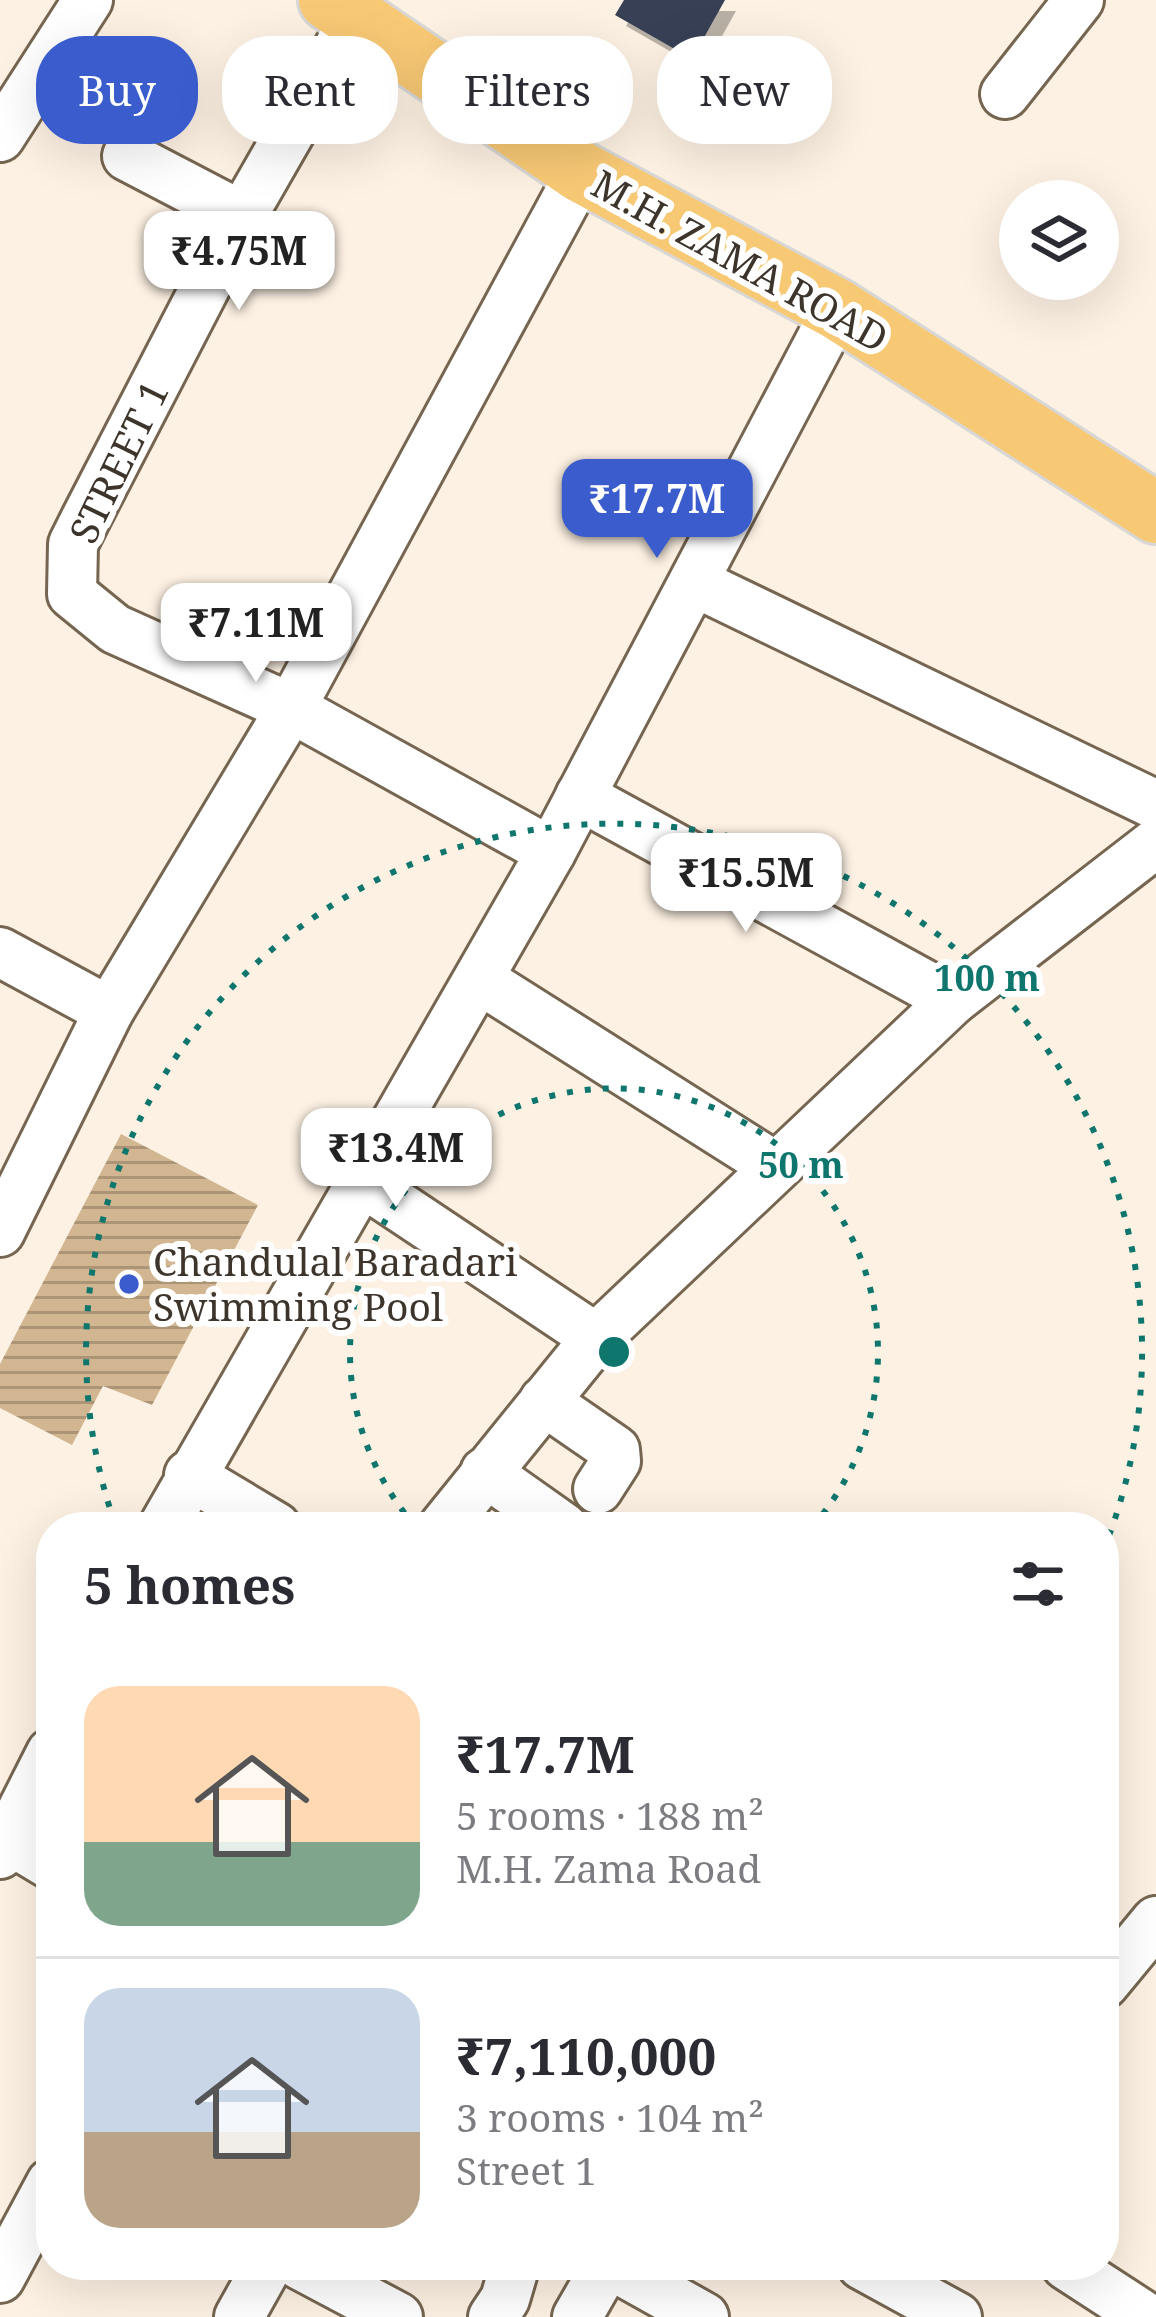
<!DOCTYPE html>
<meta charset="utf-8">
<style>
body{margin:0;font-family:"Noto Serif",serif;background:#f2f2f3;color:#2b2b33;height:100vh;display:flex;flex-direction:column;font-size:45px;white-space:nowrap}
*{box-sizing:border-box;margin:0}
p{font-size:39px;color:#7c7c81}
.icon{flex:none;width:66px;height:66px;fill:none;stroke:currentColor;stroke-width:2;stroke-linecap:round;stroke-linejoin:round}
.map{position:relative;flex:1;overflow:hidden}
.sheet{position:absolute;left:36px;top:1512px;width:1083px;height:768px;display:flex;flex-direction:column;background:#fff;border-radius:48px;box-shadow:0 12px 48px #0002}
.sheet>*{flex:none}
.top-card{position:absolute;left:36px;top:36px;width:1086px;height:108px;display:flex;gap:24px}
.tools{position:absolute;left:999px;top:180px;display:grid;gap:24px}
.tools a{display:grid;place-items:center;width:120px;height:120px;border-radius:50%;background:#fff;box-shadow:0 12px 48px #0002;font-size:60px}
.price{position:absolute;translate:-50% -102px;padding:0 27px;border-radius:24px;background:#fff;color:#222;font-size:39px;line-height:78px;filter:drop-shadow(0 3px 6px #0008)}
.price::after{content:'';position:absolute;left:50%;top:72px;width:36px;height:27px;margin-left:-18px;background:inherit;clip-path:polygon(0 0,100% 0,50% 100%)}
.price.active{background:#3a5ccd;color:#fff}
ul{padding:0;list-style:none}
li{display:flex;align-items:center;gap:36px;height:300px;padding:0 48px}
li+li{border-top:3px solid #e1e1e2}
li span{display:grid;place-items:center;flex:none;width:336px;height:240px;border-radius:36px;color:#555}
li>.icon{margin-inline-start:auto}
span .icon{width:144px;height:144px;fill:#fffc;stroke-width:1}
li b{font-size:51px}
h2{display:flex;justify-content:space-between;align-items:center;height:144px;padding:0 48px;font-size:51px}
.pill{padding:0 42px;border-radius:48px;background:#fff;box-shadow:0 12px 48px #0002;font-size:42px;line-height:108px}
.pill.active{background:#3a5ccd;color:#fff}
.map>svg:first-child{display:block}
</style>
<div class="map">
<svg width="1156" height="2317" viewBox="0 0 1156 2317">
<defs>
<pattern id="water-rules" width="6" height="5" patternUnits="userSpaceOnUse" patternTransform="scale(3)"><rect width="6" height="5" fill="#d2b691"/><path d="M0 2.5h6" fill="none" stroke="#ac9577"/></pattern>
<filter id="shadow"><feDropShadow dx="11" dy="11" stdDeviation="0" flood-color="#0004"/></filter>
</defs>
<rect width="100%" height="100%" fill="#fdf1e3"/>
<!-- water -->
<polygon fill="url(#water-rules)" points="121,1134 258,1205 152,1405 103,1386 72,1445 0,1408 0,1364"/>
<!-- building -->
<polygon fill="#394156" filter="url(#shadow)" points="624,0 725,0 692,59 615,15"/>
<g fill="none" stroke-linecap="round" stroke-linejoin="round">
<defs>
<g id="minor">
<polyline points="355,19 242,216 85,520 73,544 72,594 115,629 291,708 551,852"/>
<polyline points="1005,94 1079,0"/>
<polyline points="0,137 88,0"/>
<polyline points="127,156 242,216"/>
<polyline points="694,582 1156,805"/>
<polyline points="580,796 953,1000"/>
<polyline points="0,952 109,1011"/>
<polyline points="479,979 776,1167"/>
<polyline points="364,1183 596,1338"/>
<polyline points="0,1232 109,1011 291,708 581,172"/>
<polyline points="544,1401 615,1450 616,1461 598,1489"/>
<polyline points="485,1472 563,1527"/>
<polyline points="189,1475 276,1527"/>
<polyline points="163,1527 551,852 837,309"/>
<polyline points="443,1527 596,1338 953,1000 1156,843"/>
<polyline points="8,1839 51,1865"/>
<polyline points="0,1854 51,1753"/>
<polyline points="1104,1984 1156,1921"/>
<polyline points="300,2265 398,2317"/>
<polyline points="611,2265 704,2317"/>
<polyline points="862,2265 957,2317"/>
<polyline points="1066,2265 1146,2317"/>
<polyline points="0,2278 51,2183"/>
<polyline points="239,2317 268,2265"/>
<polyline points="493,2317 505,2299 515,2265"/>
<polyline points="577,2317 607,2265"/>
</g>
<polyline id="major" points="329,0 581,172 837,309 1156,513"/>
</defs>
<!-- minor casing -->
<use href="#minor" stroke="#766651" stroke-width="54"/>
<!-- major casing -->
<use href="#major" stroke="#d8d7d5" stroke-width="66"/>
<!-- minor -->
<use href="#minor" stroke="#fff" stroke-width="48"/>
<!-- major -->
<use href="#major" stroke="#f8c975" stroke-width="60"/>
</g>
<!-- distance rings -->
<g fill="none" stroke="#0f766e" stroke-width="6" stroke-dasharray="6 12">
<path d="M416 1527A264 264 0 1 1 812 1527"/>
<path d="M115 1524A528 528 0 1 1 1105 1546"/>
</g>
<!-- markers -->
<circle fill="#3a5ccd" stroke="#fff" stroke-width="4.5" cx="129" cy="1284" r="12"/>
<g text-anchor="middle" stroke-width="12" stroke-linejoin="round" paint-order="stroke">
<!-- street labels -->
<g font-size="39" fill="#3d352c" stroke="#fff">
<text transform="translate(740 261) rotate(29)" y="14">M.H. ZAMA ROAD</text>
<text transform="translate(119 462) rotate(-64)" y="14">STREET 1</text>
</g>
<!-- poi labels -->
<g font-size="39" fill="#3d352c" stroke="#fff" text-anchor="start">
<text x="153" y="1276">Chandulal Baradari<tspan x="153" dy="45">Swimming Pool</tspan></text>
</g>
</g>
<circle cx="614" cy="1352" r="18" fill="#0f766e" stroke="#fff" stroke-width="6"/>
<g font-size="36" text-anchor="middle" font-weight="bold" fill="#0f766e" stroke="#fff" stroke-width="12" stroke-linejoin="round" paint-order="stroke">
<text x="987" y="991">100 m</text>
<text x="801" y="1178">50 m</text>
</g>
</svg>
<div class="tools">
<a><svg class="icon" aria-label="layers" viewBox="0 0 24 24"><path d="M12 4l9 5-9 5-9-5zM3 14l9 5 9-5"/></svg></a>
</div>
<b class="price" style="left:239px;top:313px">₹4.75M</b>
<b class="price active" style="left:657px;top:561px">₹17.7M</b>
<b class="price" style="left:256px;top:685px">₹7.11M</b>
<b class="price" style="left:746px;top:935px">₹15.5M</b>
<b class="price" style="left:396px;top:1210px">₹13.4M</b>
<div class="top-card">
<a class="pill active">Buy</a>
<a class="pill">Rent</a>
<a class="pill">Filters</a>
<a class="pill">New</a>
</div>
<section class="sheet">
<h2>5 homes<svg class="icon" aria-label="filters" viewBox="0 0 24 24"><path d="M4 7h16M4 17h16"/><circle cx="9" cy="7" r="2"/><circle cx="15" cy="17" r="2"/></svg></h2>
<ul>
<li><span style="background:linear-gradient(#ffd9b3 65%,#7fa58c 0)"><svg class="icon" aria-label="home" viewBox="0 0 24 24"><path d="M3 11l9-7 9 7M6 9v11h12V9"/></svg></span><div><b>₹17.7M</b><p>5 rooms · 188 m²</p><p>M.H. Zama Road</p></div></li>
<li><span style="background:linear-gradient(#c9d6e8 60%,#b9a48a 0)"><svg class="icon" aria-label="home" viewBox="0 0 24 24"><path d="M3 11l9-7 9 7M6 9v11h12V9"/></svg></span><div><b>₹7,110,000</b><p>3 rooms · 104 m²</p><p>Street 1</p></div></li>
</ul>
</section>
</div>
